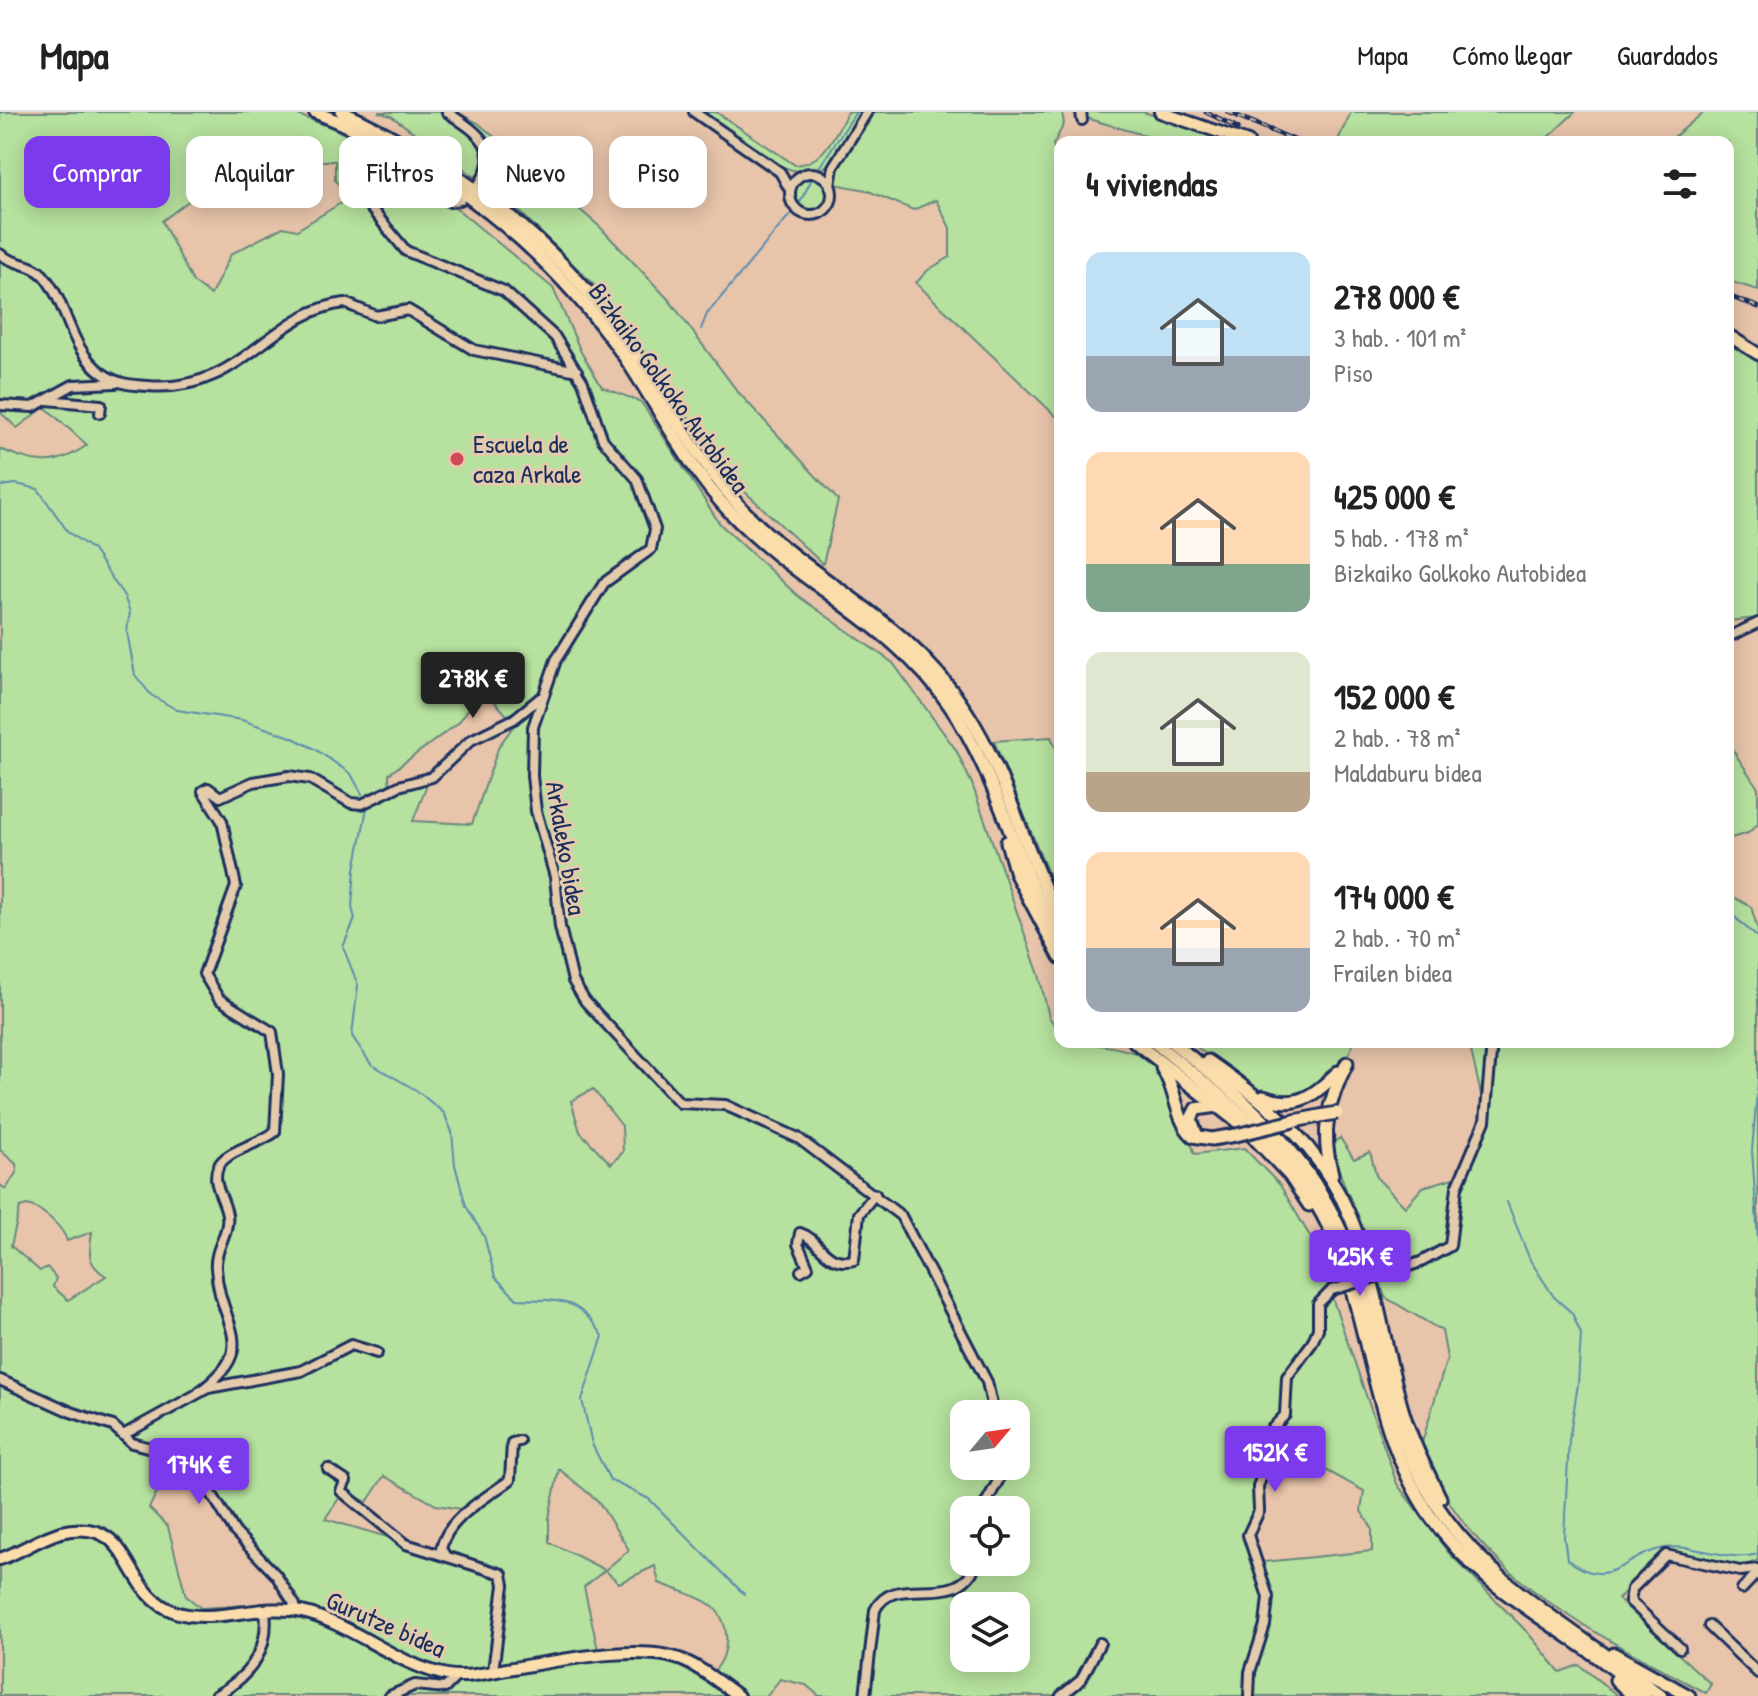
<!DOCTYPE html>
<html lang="es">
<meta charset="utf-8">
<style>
body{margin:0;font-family:"Patrick Hand",sans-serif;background:#f2f2f2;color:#222;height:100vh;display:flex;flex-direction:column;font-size:30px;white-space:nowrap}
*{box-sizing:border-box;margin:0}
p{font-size:26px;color:#767676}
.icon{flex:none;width:44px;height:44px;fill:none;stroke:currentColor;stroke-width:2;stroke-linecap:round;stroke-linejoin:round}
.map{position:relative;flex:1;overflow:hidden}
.panel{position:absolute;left:1054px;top:24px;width:680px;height:912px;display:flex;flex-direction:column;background:#fff;border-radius:16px;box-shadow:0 4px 20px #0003}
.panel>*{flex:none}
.banner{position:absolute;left:24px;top:24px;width:760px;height:72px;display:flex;gap:16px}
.needle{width:52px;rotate:61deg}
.buttons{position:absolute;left:950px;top:1288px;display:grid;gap:16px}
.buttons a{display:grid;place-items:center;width:80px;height:80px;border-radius:16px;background:#fff;box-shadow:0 4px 20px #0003;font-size:40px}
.price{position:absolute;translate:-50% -68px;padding:0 18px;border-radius:8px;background:#7c3aed;color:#fff;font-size:26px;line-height:52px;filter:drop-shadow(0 2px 4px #0008)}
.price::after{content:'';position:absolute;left:50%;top:48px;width:24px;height:18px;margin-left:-12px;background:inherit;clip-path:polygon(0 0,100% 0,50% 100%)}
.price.on{background:#222;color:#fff}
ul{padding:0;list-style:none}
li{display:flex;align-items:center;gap:24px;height:200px;padding:0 32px}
li span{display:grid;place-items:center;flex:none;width:224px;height:160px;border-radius:16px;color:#555}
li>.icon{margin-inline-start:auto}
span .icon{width:96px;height:96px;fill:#fffc;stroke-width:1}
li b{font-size:34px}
h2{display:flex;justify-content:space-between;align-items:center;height:96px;padding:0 32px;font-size:34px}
.tag{padding:0 28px;border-radius:16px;background:#fff;box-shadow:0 4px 20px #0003;font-size:28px;line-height:72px}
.tag.on{background:#7c3aed;color:#fff}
header{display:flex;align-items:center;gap:48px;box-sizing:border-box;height:112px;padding:0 40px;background:#fff;border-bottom:2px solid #e0e0e0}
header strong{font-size:38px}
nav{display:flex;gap:44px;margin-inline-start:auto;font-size:28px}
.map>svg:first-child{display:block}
</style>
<header>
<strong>Mapa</strong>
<nav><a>Mapa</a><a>Cómo llegar</a><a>Guardados</a></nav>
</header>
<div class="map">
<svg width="1758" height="1584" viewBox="0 0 1758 1584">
<rect width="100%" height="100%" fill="#e7c4aa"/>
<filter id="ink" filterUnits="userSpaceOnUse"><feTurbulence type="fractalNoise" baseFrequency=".0125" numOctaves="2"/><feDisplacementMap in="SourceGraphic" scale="16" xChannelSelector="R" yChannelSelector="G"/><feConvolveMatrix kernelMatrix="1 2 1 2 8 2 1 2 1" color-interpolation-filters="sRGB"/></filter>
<g filter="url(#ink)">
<!-- green -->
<g fill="#b6e19e" stroke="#68887e" stroke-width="2" fill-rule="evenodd">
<path d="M0,0H290L335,17L412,60L553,176L581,240L602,275L641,290L720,412L798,484L893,551L956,638L972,672L1039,863L1049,905L1060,920V930C1084,930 1130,935 1150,948C1170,960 1186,1019 1195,1042L1244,1036L1280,1073L1312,1128L1397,1372L1448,1440L1528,1521L1560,1560L1579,1553L1618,1584H819L806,1573L780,1567L767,1584H0V1073L6,1077L17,1059L16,1052L0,1038V337C35,351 54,357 87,333L45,295L17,316L0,300ZM313,49H335V68L349,86L297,118L283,115L231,142L211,183L193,170L162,109L232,56ZM483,577L515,612L499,634L472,712L413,709L429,668L390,677L389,662L458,611ZM593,977L622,1014L623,1040L611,1052L580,1020L571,989ZM27,1093C42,1096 63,1115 67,1129L92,1120C89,1142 86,1151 106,1164L68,1188L53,1175L56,1166L47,1155L40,1159L11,1134L20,1095ZM964,1302H1016V1354H964ZM1267,1333L1295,1341L1364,1379L1361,1399L1372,1416V1439L1264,1450L1249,1432ZM187,1355L211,1381L230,1414L278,1467L291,1490L201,1496L186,1484L168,1415L149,1396L163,1368ZM559,1357L598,1389L629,1438L605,1458L549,1430V1406ZM384,1364L436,1393L467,1398L436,1439L325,1407L344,1379L367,1390ZM964,1398H1016V1450H964ZM655,1454L659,1471C674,1477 694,1482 708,1491C731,1506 732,1542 713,1560L683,1542L598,1538L584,1475L605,1458L619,1471ZM964,1494H1016V1546H964Z"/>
<polygon points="378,0 456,0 478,11 599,114 669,188 738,280 838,388 823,452 729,365 606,185 511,91 391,4"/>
<path d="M700,0H716L795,53C824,52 834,23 848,0H863C853,16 843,40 829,52C793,81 730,21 700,0Z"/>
<path d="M875,0H1062L1064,12L1053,33L1057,43L1060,40V308L916,171L928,158L950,145V116L936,88L913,98L866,78L835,72C832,52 866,19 875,0Z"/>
<polygon points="1088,0 1143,0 1239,30 1167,30 1086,6"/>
<polygon points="1351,0 1575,0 1543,30 1337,30"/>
<polygon points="1704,0 1758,0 1758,178 1728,169 1728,30 1668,30"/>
<circle cx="811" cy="83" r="17"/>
<polygon points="1728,228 1758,248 1758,506 1728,509"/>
<polygon points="1051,625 1060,646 1060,791 994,629"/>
<polygon points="1728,631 1758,676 1758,712 1748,721 1728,727"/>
<path d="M1728,782L1751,795L1758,818V1448L1740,1456L1669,1439L1657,1445L1618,1487L1711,1572L1706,1581C1614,1531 1511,1483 1451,1393C1439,1375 1432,1351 1422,1331L1447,1246L1442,1219L1385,1185L1330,1033L1340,1026L1354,1047L1370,1040L1377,1066L1405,1095L1423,1075L1457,1065L1488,1013L1469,930H1728Z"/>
<path d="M1190,930H1354C1349,945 1339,954 1329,965C1284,1014 1230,959 1190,930Z"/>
</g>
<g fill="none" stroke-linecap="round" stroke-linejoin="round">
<!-- stream -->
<g stroke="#5b8bb0" stroke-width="2">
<polyline points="818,57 856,0"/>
<polyline points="800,90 812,67"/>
<polyline points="701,217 707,202 792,100"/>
<polyline points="0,374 16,372 38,377 68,420 93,438 124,484 130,500 127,520 135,563 151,583 177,598 242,608 291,625 315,637 351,662 362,682"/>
<path d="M367,696L355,757L352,795L355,807L343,835L358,873L352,924L371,952L416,978L444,1001L452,1020L455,1053L466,1094L484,1124L495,1165L517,1187C562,1189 576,1184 603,1224L582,1288L592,1332L610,1368L649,1387L744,1482"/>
<polyline points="1728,799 1758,826"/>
<polyline points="1758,970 1752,1038 1758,1128"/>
<path d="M1507,1090L1530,1148L1554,1185L1572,1201L1581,1222L1578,1272L1569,1328L1564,1425L1567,1447C1610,1482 1625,1442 1665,1436C1696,1431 1728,1451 1758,1442"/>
</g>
<defs>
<g id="minor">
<path d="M447,0C475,19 504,35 479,72"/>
<polyline points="694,0 780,60 790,78"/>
<polyline points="1081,0 1082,8"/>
<circle cx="811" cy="82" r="21"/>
<polyline points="830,74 833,55 867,0"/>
<polyline points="460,88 450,90 414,69 377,57 363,64 359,72 364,88 406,139 504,179 555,225 583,270 603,328 637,367 655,417 651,437 604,471 556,548 533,615 532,664 536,699 555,765 560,815 573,869 585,889 680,991 725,993 798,1026 901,1104 987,1270 994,1302"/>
<path d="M0,142C13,153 32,151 43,163C69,193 68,236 102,261C117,272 130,273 148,274C242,282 268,200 345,191L376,204L408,198L474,238L577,259"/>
<polyline points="47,288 101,293 100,301"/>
<polyline points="0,293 33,295 73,273 116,271"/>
<polyline points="1728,525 1758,511"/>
<path d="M801,1159L808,1155L798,1132L800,1121C820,1127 825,1155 854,1148L859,1102L875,1082"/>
<polyline points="1379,1164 1421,1150 1450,1134 1457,1075 1485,1009 1492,930"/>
<polyline points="0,1268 71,1300 113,1314 132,1331 174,1342 185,1350 210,1379 235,1420 276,1463 295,1493 295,1498"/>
<path d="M199,1280C263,1233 219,1215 216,1156C214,1137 230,1121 227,1103C225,1087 211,1072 218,1055C226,1038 260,1032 275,1020L278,962L272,920L219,887L204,862L236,774L222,709L203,679L208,676L220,685L253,670L289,664L310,667L351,691L362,692L399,674L432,665L471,628L514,607L540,586"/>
<polyline points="125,1322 208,1276 301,1259 351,1233 377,1241"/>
<polyline points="328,1357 346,1369 341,1379 406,1432 502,1462 504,1473 493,1559"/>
<polyline points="982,1398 998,1369 1001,1354"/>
<path d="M445,1443L441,1437C447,1406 486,1386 510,1368L512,1331L519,1329"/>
<polyline points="1742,1477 1758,1460"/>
<polyline points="1709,1514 1758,1561"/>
<polyline points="1680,1536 1630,1489 1632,1477 1666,1443 1740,1459 1758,1457"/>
<path d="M215,1584C248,1566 270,1539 265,1499"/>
<polyline points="390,1584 415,1573 445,1576 457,1564"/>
<path d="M865,1584L875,1498C895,1457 958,1503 977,1450"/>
<polyline points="1061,1584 1081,1568 1100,1531"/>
<polyline points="1249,1584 1250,1560 1265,1513 1268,1485 1248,1423 1259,1399 1258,1374 1264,1359 1267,1322 1285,1303 1287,1265 1312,1231 1318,1217 1318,1192 1332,1178"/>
</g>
<g id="major">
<polyline points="1160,0 1248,30"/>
<polyline points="1728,223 1758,242"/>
<path d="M0,1447C21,1440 39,1426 61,1420C135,1402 121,1482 175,1500C216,1513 261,1490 302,1500C353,1512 394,1552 447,1563C468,1567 492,1559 513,1556C557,1549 641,1531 682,1548C702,1556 721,1572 738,1584"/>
</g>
<g id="highway">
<path d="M315,0C439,49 547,134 624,244C659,295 686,353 729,399C797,472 893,510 950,594C1000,667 1015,754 1060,829"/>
<path d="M342,0C455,52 559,130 629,234C667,289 697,349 743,398C816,475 904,503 966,599C1008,663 1024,740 1060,808"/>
<polyline points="1007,730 1016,762 1060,845"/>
<polyline points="1135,930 1244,1015 1290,1064 1309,1093"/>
<path d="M1154,930C1227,989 1297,1039 1335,1129C1372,1219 1373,1319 1429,1402C1487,1487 1573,1517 1646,1584"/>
<path d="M1172,930C1268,1006 1330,1061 1364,1184C1383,1256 1393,1324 1434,1389C1489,1476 1583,1521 1661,1584"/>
<path d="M1208,949C1257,983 1302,1019 1333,1071C1374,1139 1380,1222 1402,1297C1411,1328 1426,1357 1440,1386"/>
<path d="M1162,956C1177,977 1175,1008 1193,1024L1212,1027L1236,1023"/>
<path d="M1263,985C1297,998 1315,983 1338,960"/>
<polyline points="1294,1009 1320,1004"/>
<polyline points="1196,1022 1191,1007 1196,997 1218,994"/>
<path d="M1332,1062C1320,1020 1328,989 1347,951"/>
<polyline points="1614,1542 1689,1584"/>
<polyline points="1616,1568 1633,1584"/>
</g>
</defs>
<!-- minor casing -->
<use href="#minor" stroke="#1b2f5e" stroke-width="14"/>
<!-- major casing -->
<use href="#major" stroke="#1b2f5e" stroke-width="16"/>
<!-- highway casing -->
<use href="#highway" stroke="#1b2f5e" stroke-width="17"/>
<!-- minor -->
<use href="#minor" stroke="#e4cbac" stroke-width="8"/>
<!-- major -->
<use href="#major" stroke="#faddab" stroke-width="10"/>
<!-- highway -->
<use href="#highway" stroke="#faddab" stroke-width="11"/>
<defs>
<g id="rail">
<polyline points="1206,0 1238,16"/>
<polyline points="1228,0 1299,30"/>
<polyline points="1728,184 1758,195"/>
</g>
</defs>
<!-- rail casing -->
<use href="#rail" stroke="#1b2f5e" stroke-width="5"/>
<!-- rail -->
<use href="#rail" stroke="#e4cbac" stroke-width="2" stroke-dasharray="6" stroke-linecap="butt"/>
<defs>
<polyline id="minor-bridge" points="1332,1178 1379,1164"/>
<g id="highway-bridge">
<polyline points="1320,1004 1337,1001"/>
<polyline points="1236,1023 1294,1009"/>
</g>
</defs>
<!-- minor-bridge casing -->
<use href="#minor-bridge" stroke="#1b2f5e" stroke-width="14" stroke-linecap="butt"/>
<!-- highway-bridge casing -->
<use href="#highway-bridge" stroke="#1b2f5e" stroke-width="17" stroke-linecap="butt"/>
<!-- minor-bridge -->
<use href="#minor-bridge" stroke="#e4cbac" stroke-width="8"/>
<!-- highway-bridge -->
<use href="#highway-bridge" stroke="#faddab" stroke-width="11"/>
</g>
</g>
<!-- markers -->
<circle fill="#d1495b" stroke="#e4cbac" stroke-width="3" cx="457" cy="347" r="8"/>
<g text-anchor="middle" stroke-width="6" stroke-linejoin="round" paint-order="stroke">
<!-- street labels -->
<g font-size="26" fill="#1b2f5e" stroke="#e4cbac">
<text transform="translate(669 276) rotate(54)" y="9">Bizkaiko Golkoko Autobidea</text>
<text transform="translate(566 736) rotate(80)" y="9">Arkaleko bidea</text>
<text transform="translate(386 1512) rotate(24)" y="9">Gurutze bidea</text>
</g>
<!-- poi labels -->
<g font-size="26" fill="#1b2f5e" stroke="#e4cbac" text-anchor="start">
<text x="473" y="341">Escuela de<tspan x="473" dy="30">caza Arkale</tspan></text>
</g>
</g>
</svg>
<div class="buttons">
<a><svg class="needle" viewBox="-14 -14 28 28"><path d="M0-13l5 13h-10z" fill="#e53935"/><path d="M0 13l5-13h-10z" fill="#767676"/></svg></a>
<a><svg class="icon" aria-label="locate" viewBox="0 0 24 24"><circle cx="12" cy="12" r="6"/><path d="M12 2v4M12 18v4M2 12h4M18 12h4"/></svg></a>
<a><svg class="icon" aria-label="layers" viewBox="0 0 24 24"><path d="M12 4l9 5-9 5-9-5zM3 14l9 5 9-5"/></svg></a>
</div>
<b class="price on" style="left:473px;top:608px">278K €</b>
<b class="price" style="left:1360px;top:1186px">425K €</b>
<b class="price" style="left:1275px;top:1382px">152K €</b>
<b class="price" style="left:199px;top:1394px">174K €</b>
<div class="banner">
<a class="tag on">Comprar</a>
<a class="tag">Alquilar</a>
<a class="tag">Filtros</a>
<a class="tag">Nuevo</a>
<a class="tag">Piso</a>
</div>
<section class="panel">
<h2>4 viviendas<svg class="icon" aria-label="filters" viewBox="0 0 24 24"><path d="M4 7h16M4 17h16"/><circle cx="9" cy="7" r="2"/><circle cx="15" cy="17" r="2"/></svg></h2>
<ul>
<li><span style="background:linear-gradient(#bfe0f5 65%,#9aa5b1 0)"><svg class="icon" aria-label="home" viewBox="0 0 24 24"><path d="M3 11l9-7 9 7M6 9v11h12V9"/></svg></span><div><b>278 000 €</b><p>3 hab. · 101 m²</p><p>Piso</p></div></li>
<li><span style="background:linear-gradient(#ffd9b3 70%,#7fa58c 0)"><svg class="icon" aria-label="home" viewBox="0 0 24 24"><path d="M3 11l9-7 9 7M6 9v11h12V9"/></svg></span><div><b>425 000 €</b><p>5 hab. · 178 m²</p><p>Bizkaiko Golkoko Autobidea</p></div></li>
<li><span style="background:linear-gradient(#dfe7d0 75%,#b9a48a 0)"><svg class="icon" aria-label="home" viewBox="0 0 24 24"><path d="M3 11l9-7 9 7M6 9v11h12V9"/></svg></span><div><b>152 000 €</b><p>2 hab. · 78 m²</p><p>Maldaburu bidea</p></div></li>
<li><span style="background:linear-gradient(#ffd9b3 60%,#9aa5b1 0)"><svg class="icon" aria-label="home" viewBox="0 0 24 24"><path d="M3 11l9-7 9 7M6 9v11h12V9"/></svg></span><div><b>174 000 €</b><p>2 hab. · 70 m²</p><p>Frailen bidea</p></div></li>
</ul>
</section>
</div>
